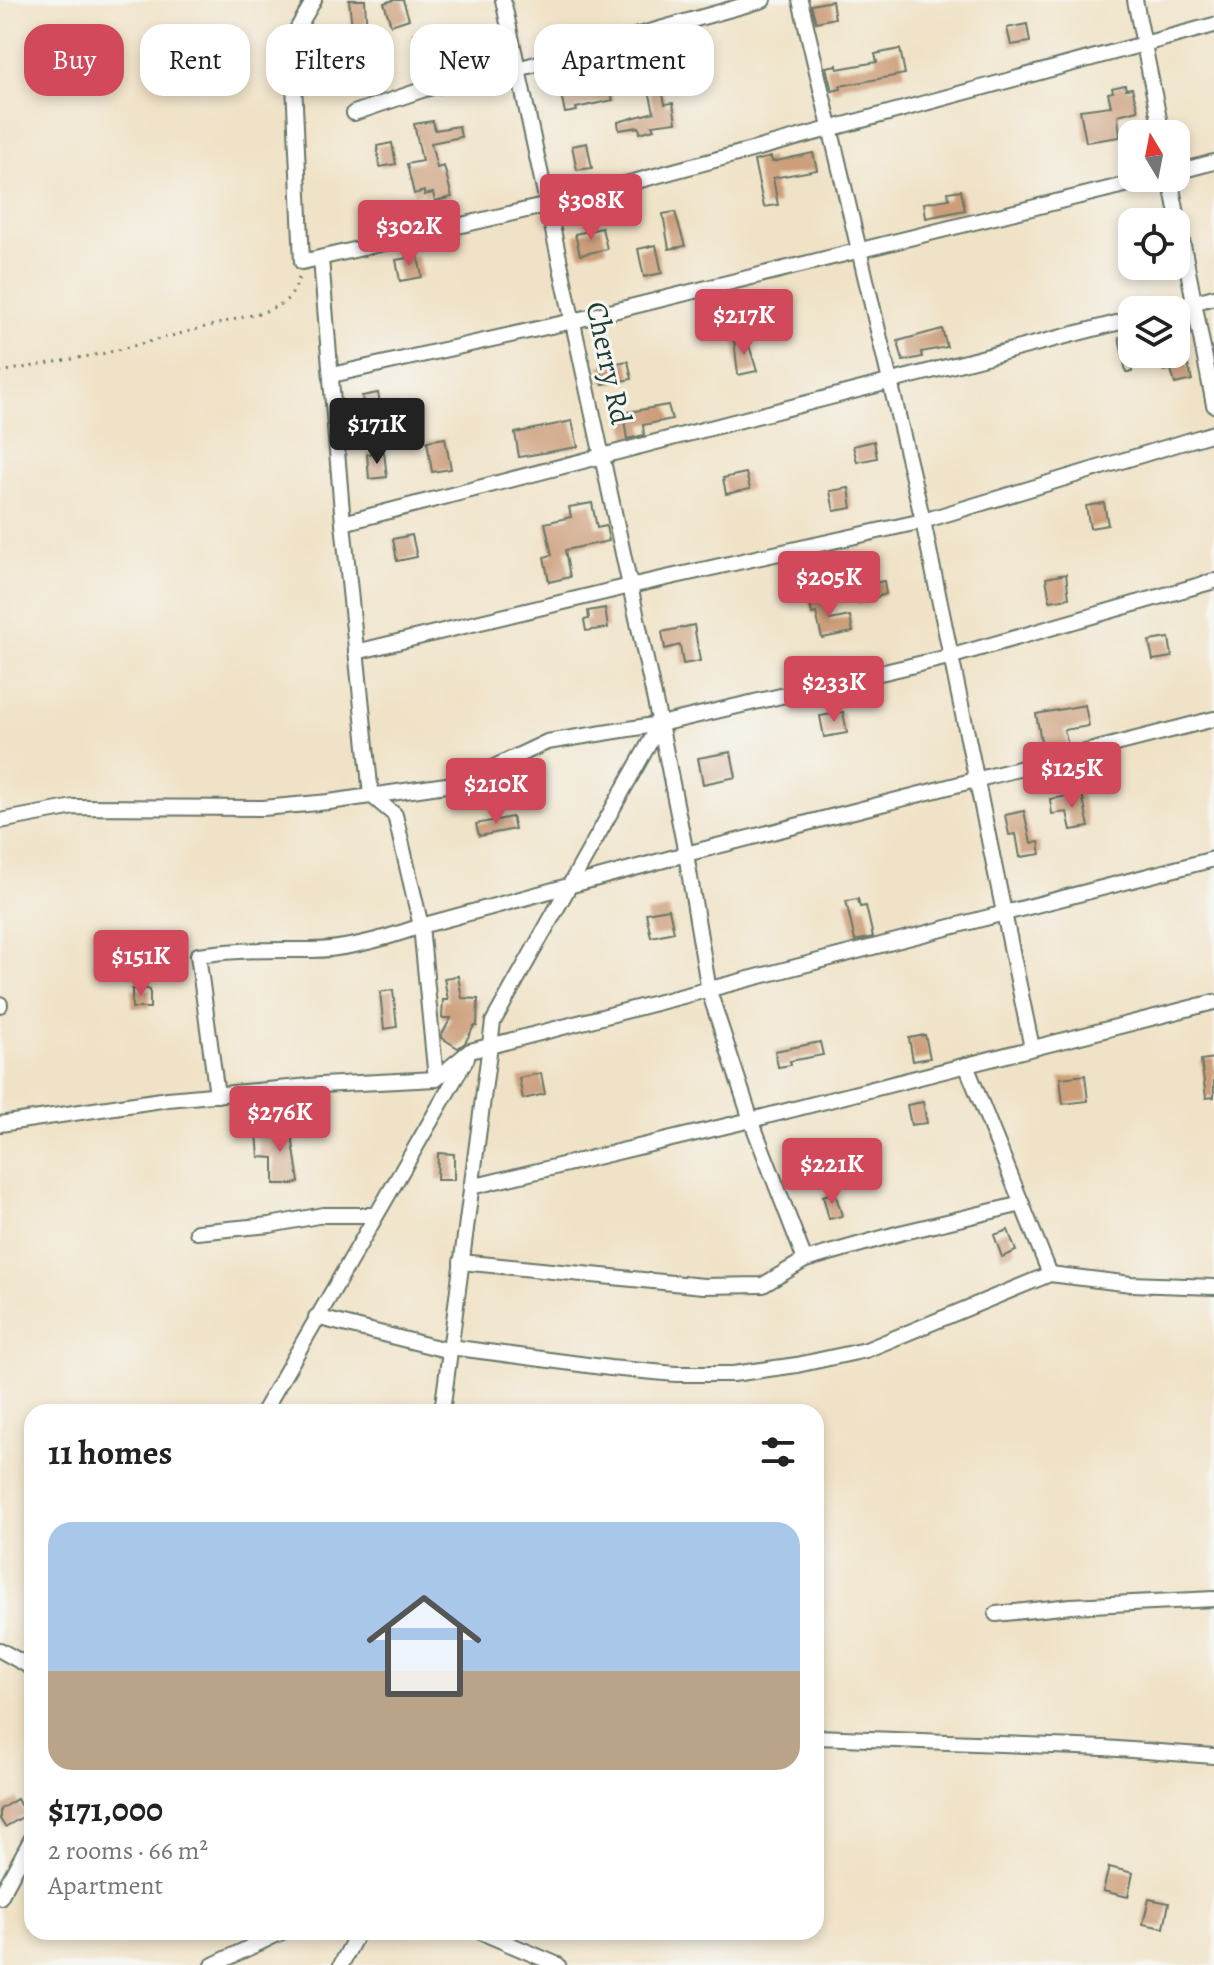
<!DOCTYPE html>
<meta charset="utf-8">
<style>
body{margin:0;font-family:Alegreya,serif;background:#f6f6f6;color:#222;height:100vh;display:flex;flex-direction:column;font-size:30px;white-space:nowrap}
*{box-sizing:border-box;margin:0}
p{font-size:26px;color:#767676}
.icon{flex:none;width:44px;height:44px;fill:none;stroke:currentColor;stroke-width:2;stroke-linecap:round;stroke-linejoin:round}
.map{position:relative;flex:1;overflow:hidden}
.drawer{position:absolute;left:24px;top:1404px;width:800px;height:536px;display:flex;flex-direction:column;background:#fff;border-radius:24px;box-shadow:0 4px 12px #0003}
.drawer>*{flex:none}
.top-card{position:absolute;left:24px;top:24px;width:800px;height:72px;display:flex;gap:16px}
.needle{width:52px;rotate:350deg}
.tools{position:absolute;left:1118px;top:120px;display:grid;gap:16px}
.tools a{display:grid;place-items:center;width:72px;height:72px;border-radius:16px;background:#fff;box-shadow:0 4px 12px #0003;font-size:40px}
.price{position:absolute;translate:-50% -68px;padding:0 18px;border-radius:8px;background:#d1495b;color:#fff;font-size:26px;line-height:52px;filter:drop-shadow(0 2px 4px #0008)}
.price::after{content:'';position:absolute;left:50%;top:48px;width:24px;height:18px;margin-left:-12px;background:inherit;clip-path:polygon(0 0,100% 0,50% 100%)}
.price.selected{background:#222;color:#fff}
ul{padding:0;list-style:none}
li{display:grid;align-content:center;gap:16px;height:424px;padding:0 24px}
li span{display:grid;place-items:center;height:248px;border-radius:24px;color:#555}
li>.icon{margin-inline-start:auto}
span .icon{width:144px;height:144px;fill:#fffc;stroke-width:1}
li b{font-size:34px}
h2{display:flex;justify-content:space-between;align-items:center;height:96px;padding:0 24px;font-size:34px}
.tag{padding:0 28px;border-radius:24px;background:#fff;box-shadow:0 4px 12px #0003;font-size:28px;line-height:72px}
.tag.selected{background:#d1495b;color:#fff}
.map>svg:first-child{display:block}
</style>
<div class="map">
<svg width="1214" height="1965" viewBox="0 0 1214 1965">
<rect width="100%" height="100%" fill="#f6f6f2"/>
<filter id="ink" filterUnits="userSpaceOnUse"><feTurbulence type="fractalNoise" baseFrequency=".0125" numOctaves="2"/><feDisplacementMap in="SourceGraphic" scale="16" xChannelSelector="R" yChannelSelector="G"/><feConvolveMatrix kernelMatrix="1 2 1 2 8 2 1 2 1" color-interpolation-filters="sRGB"/></filter>
<filter id="wash" filterUnits="userSpaceOnUse"><feTurbulence type="fractalNoise" baseFrequency=".006" numOctaves="4" result="noise"/><feDisplacementMap in="SourceGraphic" scale="32" xChannelSelector="R" yChannelSelector="G"/><feGaussianBlur stdDeviation="1.8" result="paint"/><feColorMatrix in="noise" values="0 0 0 0 0 0 0 0 0 0 0 0 0 0 0 0 0 1.4 0 .05"/><feComposite in="paint" operator="in"/></filter>
<g filter="url(#wash)">
<rect width="100%" height="100%" fill="#f0e2c6"/>
<g id="blocks">
<!-- building -->
<g fill="#cc9e7a">
<polygon points="349,0 365,0 367,35 353,36"/>
<polygon points="394,0 403,0 409,19 391,25 384,3"/>
<polygon points="832,1 835,18 816,22 811,5"/>
<polygon points="1027,24 1030,42 1011,45 1007,28"/>
<polygon points="438,27 443,45 418,51 413,34"/>
<polygon points="489,30 489,35 500,33 504,53 496,55 494,47 477,49 475,32"/>
<polygon points="900,49 905,74 840,86 841,89 832,91 826,67 837,65 837,69 877,62 875,54"/>
<polygon points="570,74 573,93 595,89 594,86 609,83 613,100 576,108 577,111 565,113 561,94 554,96 551,81 559,79 558,76"/>
<polygon points="659,75 665,104 673,103 676,122 652,125 654,129 640,133 639,127 619,130 618,122 654,112 646,78"/>
<polygon points="1125,85 1126,89 1132,88 1138,110 1118,115 1120,137 1086,142 1080,110 1111,106 1108,93 1113,92 1112,88"/>
<polygon points="433,121 435,130 459,126 461,137 431,143 437,168 444,166 452,197 435,201 433,193 424,195 424,191 414,194 407,164 422,161 414,124"/>
<polygon points="392,143 396,164 380,167 377,146"/>
<polygon points="587,143 592,168 577,170 572,146"/>
<polygon points="813,153 817,170 773,178 778,205 764,207 754,161 771,157 772,162"/>
<polygon points="961,190 965,210 926,218 924,203 949,199 948,192"/>
<polygon points="675,212 685,246 669,249 663,214"/>
<polygon points="602,228 607,249 580,255 575,234"/>
<polygon points="656,245 662,273 644,277 638,249"/>
<polygon points="418,256 422,277 400,281 396,260"/>
<polygon points="942,329 947,347 921,352 922,357 903,361 898,341"/>
<polygon points="1132,335 1132,372 1126,372 1119,338"/>
<polygon points="746,336 757,371 738,375 734,339"/>
<polygon points="1160,354 1185,354 1192,380 1175,384 1171,369 1164,371"/>
<polygon points="628,361 632,379 603,384 600,366"/>
<polygon points="378,393 382,413 366,416 362,396"/>
<polygon points="668,405 672,419 643,425 644,435 627,439 623,413"/>
<polygon points="572,421 578,447 519,457 515,433"/>
<polygon points="445,438 451,469 432,472 427,441"/>
<polygon points="874,441 877,458 857,462 853,446"/>
<polygon points="384,452 387,477 369,479 367,454"/>
<polygon points="746,473 750,489 726,494 723,478"/>
<polygon points="849,488 852,508 834,511 830,491"/>
<polygon points="592,503 597,528 606,526 609,541 565,550 570,577 549,582 544,557 552,555 545,523 571,517 569,507"/>
<polygon points="1104,503 1108,525 1090,528 1086,506"/>
<polygon points="412,535 417,557 397,561 393,539"/>
<polygon points="1066,574 1069,598 1050,601 1046,578"/>
<polygon points="884,581 886,594 859,603 855,586"/>
<polygon points="826,596 830,620 850,616 853,632 822,638 816,613 812,614 809,599"/>
<polygon points="605,608 608,628 586,631 584,620 589,619 588,611"/>
<polygon points="694,625 700,661 683,664 680,645 665,649 662,632"/>
<polygon points="1169,638 1172,657 1153,660 1149,641"/>
<polygon points="1085,705 1089,726 1064,730 1068,745 1043,751 1036,714"/>
<polygon points="843,712 847,733 824,737 820,716"/>
<polygon points="731,752 736,777 703,784 698,758"/>
<polygon points="1082,794 1089,827 1071,830 1067,812 1052,814 1050,799"/>
<polygon points="1024,811 1031,843 1039,842 1041,854 1020,857 1016,834 1009,835 1005,815"/>
<polygon points="512,817 515,829 479,836 476,824"/>
<polygon points="858,899 860,907 866,906 873,937 855,941 846,901"/>
<polygon points="669,909 674,932 651,937 646,913"/>
<polygon points="458,976 462,998 478,999 477,1026 474,1026 465,1043 458,1048 442,1038 442,1034 451,1018 442,1018 443,1000 448,1000 444,978"/>
<rect x="132" y="989" width="18" height="19"/>
<polygon points="393,990 397,1027 384,1029 380,992"/>
<polygon points="925,1035 930,1058 913,1061 909,1038"/>
<polygon points="820,1042 823,1055 790,1061 791,1065 778,1067 775,1051"/>
<polygon points="1214,1058 1214,1097 1206,1098 1201,1060"/>
<polygon points="541,1073 545,1094 523,1099 519,1078"/>
<polygon points="1085,1075 1088,1101 1063,1104 1060,1078"/>
<polygon points="923,1102 927,1123 911,1125 907,1105"/>
<polygon points="283,1124 284,1130 291,1129 299,1182 293,1184 274,1184 274,1158 259,1157 257,1133 271,1132 270,1126"/>
<polygon points="438,1153 454,1154 454,1180 437,1180"/>
<polygon points="835,1192 842,1216 829,1219 823,1196"/>
<polygon points="1008,1230 1016,1251 1002,1257 994,1235"/>
<polygon points="17,1799 26,1815 5,1827 0,1819 0,1809"/>
<polygon points="1109,1867 1133,1873 1128,1897 1103,1891"/>
<polygon points="1149,1899 1169,1903 1164,1928 1143,1924"/>
</g>
</g>
</g>
<g filter="url(#ink)">
<use href="#blocks" fill-opacity="0" stroke="#687767" stroke-width="2"/>
<g fill="none" stroke-linecap="round" stroke-linejoin="round">
<defs>
<g id="street">
<polyline points="314,0 292,38 302,262 548,205 1214,25"/>
<polyline points="503,0 663,738 686,854 709,991 751,1120 805,1260"/>
<polyline points="1135,0 1162,134"/>
<polyline points="518,69 763,0"/>
<polyline points="354,113 425,89 517,64"/>
<polyline points="1176,172 1214,162"/>
<polyline points="1170,178 1214,405"/>
<polyline points="321,259 343,523 371,795 395,815 421,926 686,854 1214,719"/>
<polyline points="1166,310 1214,297"/>
<polyline points="332,375 573,321 1153,178"/>
<polyline points="343,523 1132,319"/>
<polyline points="356,652 630,586 923,521 800,0"/>
<polyline points="0,821 74,807 263,808 329,802 460,783 547,742 660,724 949,657 1214,581"/>
<polyline points="0,1004 0,1005"/>
<polyline points="1032,1048 923,521 1214,433"/>
<polyline points="966,1065 1050,1274"/>
<path d="M217,1095L198,955C240,949 269,950 311,950C347,950 387,938 421,926L436,1079L470,1051L1214,859"/>
<polyline points="0,1124 168,1099 321,1085 436,1079"/>
<polyline points="471,1187 751,1120 1214,1002"/>
<polyline points="197,1232 270,1225 323,1215 375,1215"/>
<polyline points="461,1262 703,1286 763,1285 805,1260 900,1233 1022,1204"/>
<polyline points="316,1317 450,1351"/>
<polyline points="450,1347 610,1368 676,1374 733,1374 797,1365 866,1350 1050,1274 1131,1284 1214,1287"/>
<polyline points="263,1412 467,1058"/>
<polyline points="442,1412 493,1022 660,724"/>
<polyline points="996,1614 1071,1606 1214,1599"/>
<polyline points="0,1650 32,1668"/>
<polyline points="816,1737 1104,1748 1214,1756"/>
<polyline points="0,1897 32,1838"/>
<polyline points="481,1932 558,1965"/>
<polyline points="213,1965 282,1932"/>
<polyline points="341,1965 358,1932"/>
</g>
</defs>
<!-- street casing -->
<use href="#street" stroke="#687767" stroke-width="18"/>
<!-- path -->
<path stroke="#687767" stroke-width="3" stroke-dasharray="2 6" stroke-linecap="butt" d="M0,372L106,353L263,312C284,304 293,299 299,277"/>
<!-- street -->
<use href="#street" stroke="#fff" stroke-width="14"/>
</g>
</g>
<g text-anchor="middle" stroke-width="6" stroke-linejoin="round" paint-order="stroke">
<!-- street labels -->
<g font-size="30" fill="#1f3d34" stroke="#f6f6f2">
<text transform="translate(609 363) rotate(78)" y="10">Cherry Rd</text>
</g>
</g>
</svg>
<div class="tools">
<a><svg class="needle" viewBox="-14 -14 28 28"><path d="M0-13l5 13h-10z" fill="#e53935"/><path d="M0 13l5-13h-10z" fill="#767676"/></svg></a>
<a><svg class="icon" aria-label="locate" viewBox="0 0 24 24"><circle cx="12" cy="12" r="6"/><path d="M12 2v4M12 18v4M2 12h4M18 12h4"/></svg></a>
<a><svg class="icon" aria-label="layers" viewBox="0 0 24 24"><path d="M12 4l9 5-9 5-9-5zM3 14l9 5 9-5"/></svg></a>
</div>
<b class="price" style="left:591px;top:242px">$308K</b>
<b class="price" style="left:409px;top:268px">$302K</b>
<b class="price" style="left:744px;top:357px">$217K</b>
<b class="price selected" style="left:377px;top:466px">$171K</b>
<b class="price" style="left:829px;top:619px">$205K</b>
<b class="price" style="left:834px;top:724px">$233K</b>
<b class="price" style="left:1072px;top:810px">$125K</b>
<b class="price" style="left:496px;top:826px">$210K</b>
<b class="price" style="left:141px;top:998px">$151K</b>
<b class="price" style="left:280px;top:1154px">$276K</b>
<b class="price" style="left:832px;top:1206px">$221K</b>
<div class="top-card">
<a class="tag selected">Buy</a>
<a class="tag">Rent</a>
<a class="tag">Filters</a>
<a class="tag">New</a>
<a class="tag">Apartment</a>
</div>
<section class="drawer">
<h2>11 homes<svg class="icon" aria-label="filters" viewBox="0 0 24 24"><path d="M4 7h16M4 17h16"/><circle cx="9" cy="7" r="2"/><circle cx="15" cy="17" r="2"/></svg></h2>
<ul>
<li><span style="background:linear-gradient(#a9c7e8 60%,#b9a48a 0)"><svg class="icon" aria-label="home" viewBox="0 0 24 24"><path d="M3 11l9-7 9 7M6 9v11h12V9"/></svg></span><div><b>$171,000</b><p>2 rooms · 66 m²</p><p>Apartment</p></div></li>
</ul>
</section>
</div>
